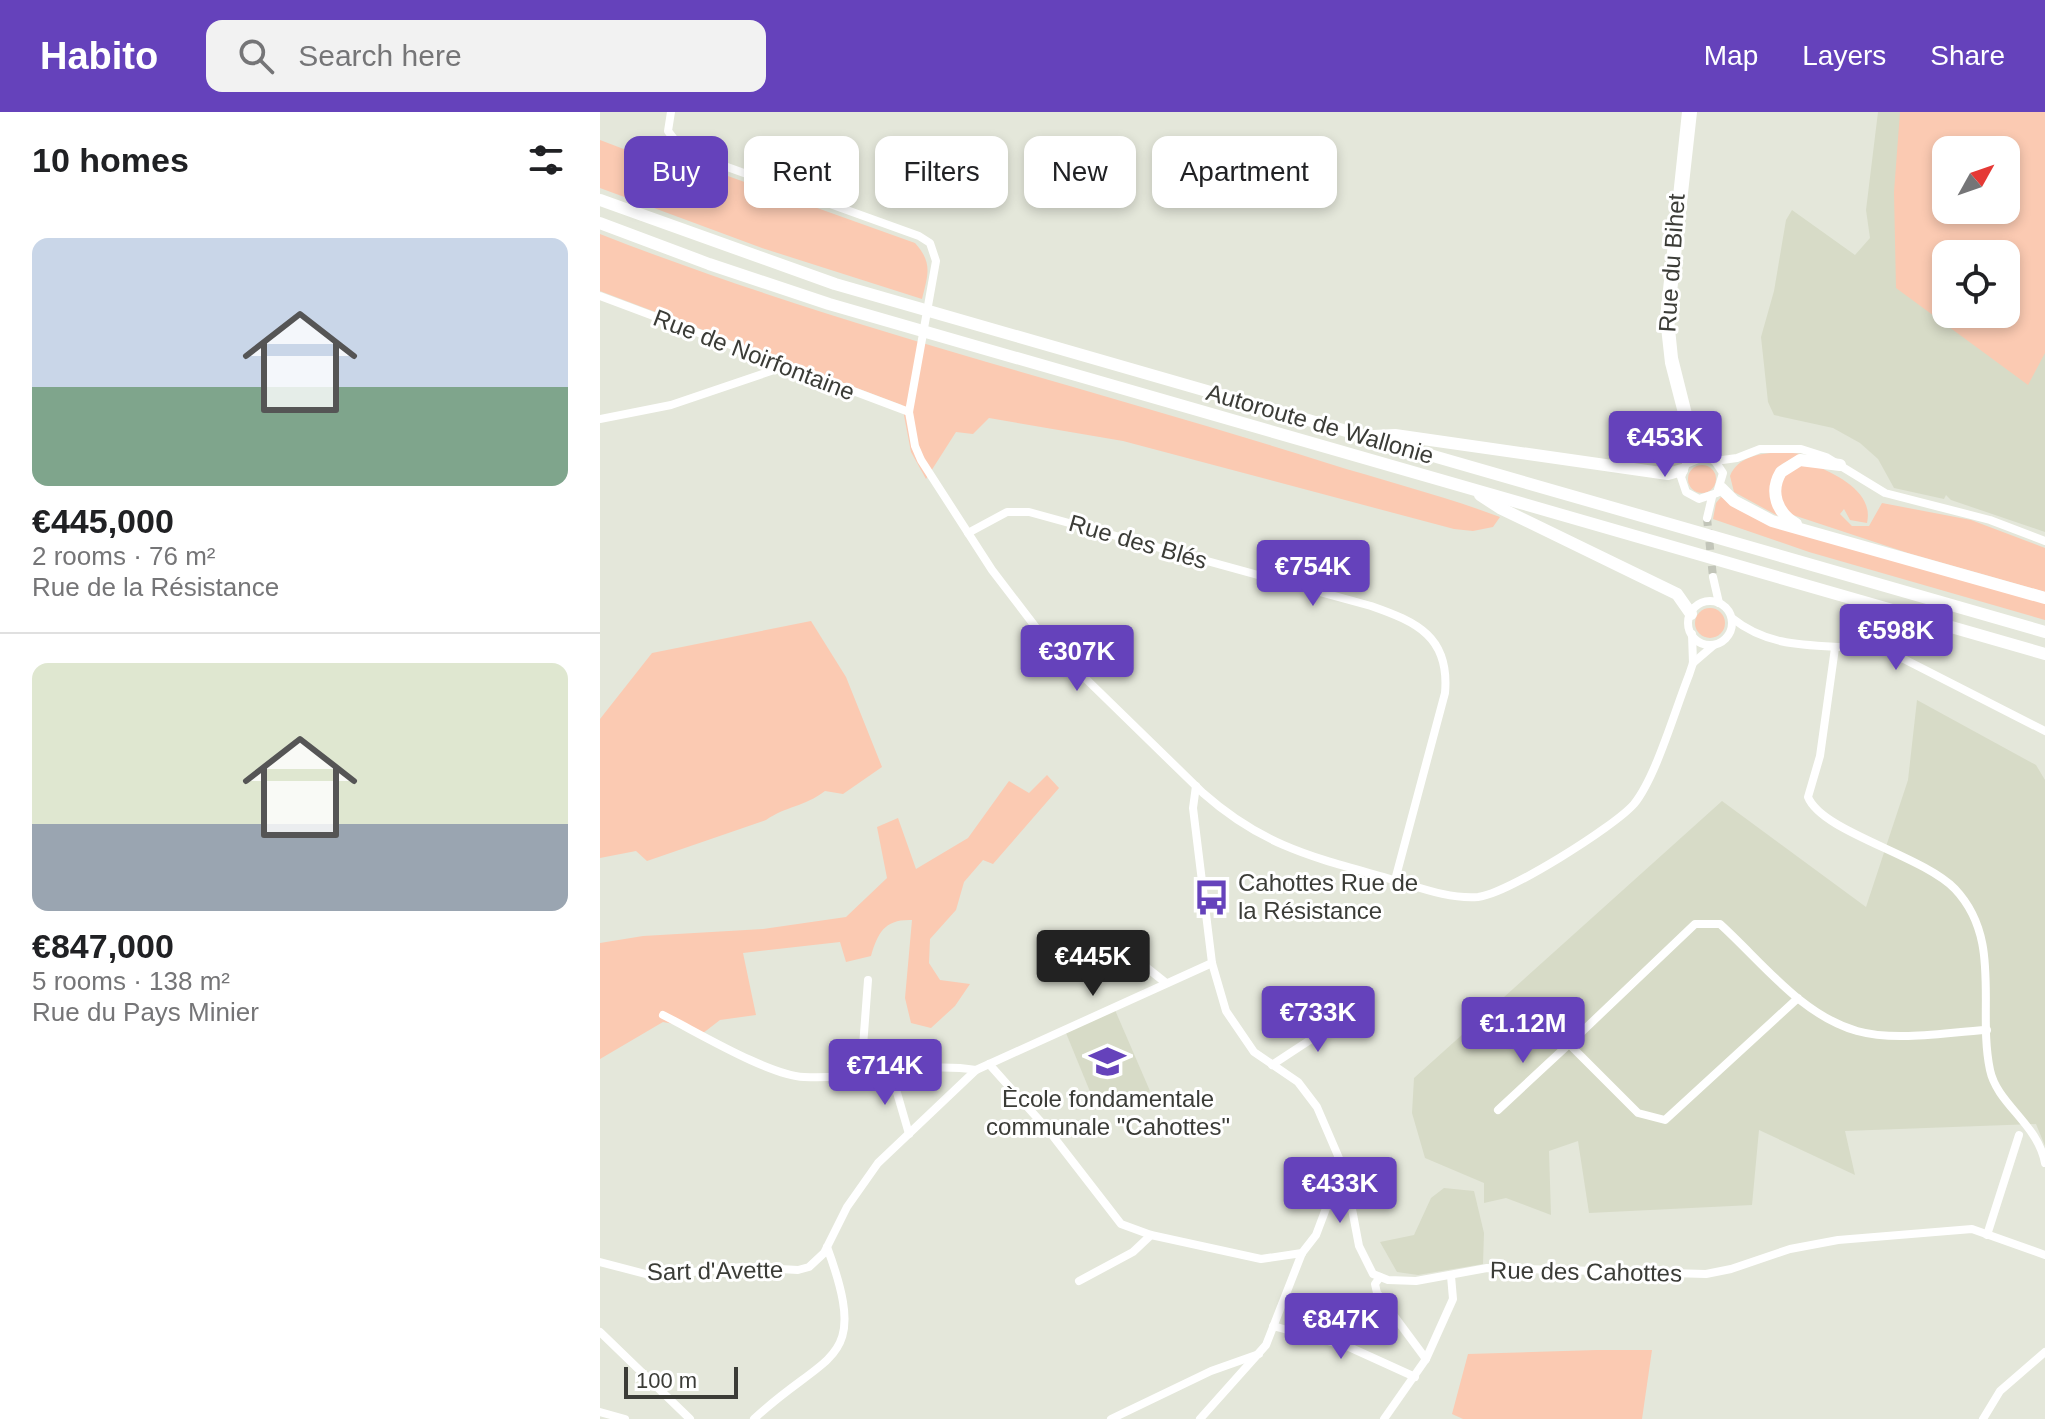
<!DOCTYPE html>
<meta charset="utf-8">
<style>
body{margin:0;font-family:Arial,sans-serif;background:#f2f2f2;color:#202124;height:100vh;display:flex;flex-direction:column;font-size:30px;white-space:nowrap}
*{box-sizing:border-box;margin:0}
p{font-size:26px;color:#757577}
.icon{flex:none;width:44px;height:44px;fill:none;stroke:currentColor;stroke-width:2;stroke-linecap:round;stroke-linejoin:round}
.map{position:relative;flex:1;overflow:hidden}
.side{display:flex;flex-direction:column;background:#fff;width:600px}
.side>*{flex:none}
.banner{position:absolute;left:24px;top:24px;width:760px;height:72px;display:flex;gap:16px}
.needle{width:52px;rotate:50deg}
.controls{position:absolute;left:1332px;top:24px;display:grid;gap:16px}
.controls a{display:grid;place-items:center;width:88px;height:88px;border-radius:16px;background:#fff;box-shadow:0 4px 12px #0003;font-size:40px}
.scale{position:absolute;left:24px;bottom:20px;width:114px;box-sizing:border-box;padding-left:8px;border:4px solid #3b3c37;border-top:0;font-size:22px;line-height:28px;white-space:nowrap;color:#3b3c37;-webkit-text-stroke:6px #fff;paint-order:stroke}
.price{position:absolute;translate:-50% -68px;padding:0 18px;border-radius:8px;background:#6542bb;color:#fff;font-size:26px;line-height:52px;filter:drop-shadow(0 2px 4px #0008)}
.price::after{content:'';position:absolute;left:50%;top:48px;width:24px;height:18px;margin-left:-12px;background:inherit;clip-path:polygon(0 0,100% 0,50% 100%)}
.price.active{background:#222;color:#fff}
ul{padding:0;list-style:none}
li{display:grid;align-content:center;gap:16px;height:424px;padding:0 32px}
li+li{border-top:2px solid #e0e0e0}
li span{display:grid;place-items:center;height:248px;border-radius:16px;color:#555}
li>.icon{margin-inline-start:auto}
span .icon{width:144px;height:144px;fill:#fffc;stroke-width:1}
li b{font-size:34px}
h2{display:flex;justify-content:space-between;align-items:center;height:96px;padding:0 32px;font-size:34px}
.pill{padding:0 28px;border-radius:16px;background:#fff;box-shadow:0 4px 12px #0003;font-size:28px;line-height:72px}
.pill.active{background:#6542bb;color:#fff}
header{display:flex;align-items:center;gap:48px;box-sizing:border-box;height:112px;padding:0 40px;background:#6542bb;color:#fff}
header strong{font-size:38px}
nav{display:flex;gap:44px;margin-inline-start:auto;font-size:28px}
.search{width:560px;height:72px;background:#f2f2f2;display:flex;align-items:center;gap:20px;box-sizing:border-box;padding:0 28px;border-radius:16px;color:#757577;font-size:30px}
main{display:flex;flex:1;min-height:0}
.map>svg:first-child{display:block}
</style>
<header>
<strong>Habito</strong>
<div class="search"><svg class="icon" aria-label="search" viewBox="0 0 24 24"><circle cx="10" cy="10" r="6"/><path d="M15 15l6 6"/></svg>Search here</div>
<nav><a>Map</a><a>Layers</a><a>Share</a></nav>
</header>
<main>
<section class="side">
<h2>10 homes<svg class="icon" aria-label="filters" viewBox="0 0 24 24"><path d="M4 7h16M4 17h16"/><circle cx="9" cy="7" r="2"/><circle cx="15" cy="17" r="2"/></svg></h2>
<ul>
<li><span style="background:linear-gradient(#c9d6e8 60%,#7fa58c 0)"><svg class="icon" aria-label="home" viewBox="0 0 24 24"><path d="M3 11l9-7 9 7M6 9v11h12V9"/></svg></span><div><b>€445,000</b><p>2 rooms · 76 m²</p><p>Rue de la Résistance</p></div></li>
<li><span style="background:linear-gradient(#dfe7d0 65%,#9aa5b1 0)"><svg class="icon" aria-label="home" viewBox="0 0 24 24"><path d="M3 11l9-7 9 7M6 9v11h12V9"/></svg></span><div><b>€847,000</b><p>5 rooms · 138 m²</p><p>Rue du Pays Minier</p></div></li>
</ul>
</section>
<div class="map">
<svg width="1445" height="1307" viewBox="0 0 1445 1307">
<rect width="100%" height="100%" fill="#e4e7da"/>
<!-- built -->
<g fill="#d7dbc7" fill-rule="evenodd">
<path d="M1278,0H1445V420L1351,388L1346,383L1344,387L1294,376L1278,347L1260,331L1233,316L1174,303L1168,290L1161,225L1174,179L1186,108L1192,98L1255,143L1270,126L1266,98ZM1346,38H1406V98H1346ZM1346,142H1406V202H1346Z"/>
<polygon points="1317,588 1436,653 1445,668 1445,1034 1436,1012 1245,1019 1255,1063 1159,1018 1152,1093 989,1101 978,1029 949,1039 951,1103 906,1086 884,1091 884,1071 825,1046 812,1001 814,966 1122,689 1266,795 1308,668"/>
<polygon points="515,898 550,979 528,990 491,982 466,921"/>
<polygon points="844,1076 874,1079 884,1121 883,1152 818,1163 797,1160 780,1130 814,1123 831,1086"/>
</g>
<!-- green -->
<g fill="#fbcab2" fill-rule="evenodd">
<path d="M1300,0H1445V241L1428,273L1296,176L1294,80ZM1346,38H1406V98H1346ZM1346,142H1406V202H1346Z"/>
<path d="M0,28L42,44L49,28L75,45L315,131C333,151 328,162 322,187L165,137L0,76Z"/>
<path d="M0,122C237,215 485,274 727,351C785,369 844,384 900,405L893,415L873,419L854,417L523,329L389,306L373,322L356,320L326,367L311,340L302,293L0,179Z"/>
<path d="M1184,340L1201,342L1182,352L1176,360L1178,404L1134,380L1130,364C1138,343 1164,341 1184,340Z"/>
<circle cx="1102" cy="367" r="14"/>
<path d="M1215,353C1238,364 1274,380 1267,411L1250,408L1244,397L1240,402L1252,414H1269L1282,391L1371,408L1445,436V480L1308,441L1187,401C1178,381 1177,370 1194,354Z"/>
<polygon points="1121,385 1146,399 1445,489 1445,508 1209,440 1113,407 1116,391"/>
<circle cx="1110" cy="511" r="15"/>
<path d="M211,509L246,565L282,655L243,682L225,679C204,695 186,694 166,708L47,749L36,739L0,746V607L52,541Z"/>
<path d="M447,663L459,676L393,752L383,748L364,770L356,798L330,827L329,851L340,868L370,872L355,894L331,916L311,911L305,886L312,808C285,807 278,820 271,844L246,850L240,830L143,841L156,903L120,908L98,925L79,913L63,910L0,947V831L43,824L163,817L246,805L287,766L277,715L298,706L316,757L368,726L409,669L429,681Z"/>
<polygon points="996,1238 1052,1238 1042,1307 863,1307 852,1302 868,1242"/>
</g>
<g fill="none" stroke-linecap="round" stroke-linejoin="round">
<!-- minor-tunnel -->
<polyline stroke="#c2c5b9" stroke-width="8" stroke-dasharray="8 4" stroke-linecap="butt" points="1107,406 1113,465"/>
<!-- minor -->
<g stroke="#fff" stroke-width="8">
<path d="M71,0L68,19L83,39L319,124L330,131L336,149L309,300L315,334L321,348L392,458L444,526L603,681C665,736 717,746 794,768C821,776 849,787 878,785C907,782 1014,715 1034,692C1056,665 1075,598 1089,563L1093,551L1092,522"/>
<polyline points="1086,0 1064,206 1069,251 1089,328"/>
<polyline points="1093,0 1070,207 1074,246 1097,338 1115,349 1123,361 1117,381 1099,387 1086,380 1081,365 1086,352 1103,345"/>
<polyline points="0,184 309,300"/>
<polyline points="0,307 71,293 183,255"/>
<polyline points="1115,349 1137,346 1160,337 1201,337 1226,345 1285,381 1390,408 1445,429"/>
<polyline points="1107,406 1112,385"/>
<path d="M368,421L407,400H429L771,494C817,510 850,525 845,581L795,768"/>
<polyline points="1113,465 1119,491"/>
<circle cx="1110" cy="511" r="22"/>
<path d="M1132,506C1180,545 1236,528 1292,541L1445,619"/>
<path d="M1235,536L1220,644L1208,685C1222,720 1322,743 1355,777C1403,828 1377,896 1390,958C1397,992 1438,1012 1445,1051"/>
<polyline points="1093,551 1114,533"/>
<polyline points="596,674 593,696 612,851 626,899 654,940 698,970 717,995 745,1060 759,1134 773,1162 788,1168 816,1169 887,1156 1106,1162 1131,1157 1190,1137 1238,1128 1372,1117 1445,1143"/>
<polyline points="512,828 566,871"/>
<path d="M1198,886L1065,1008L1038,1001L969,932L1095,812H1120C1162,850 1201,903 1257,919C1297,930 1346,920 1387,918"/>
<path d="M63,903C97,920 168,963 204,965C261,968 319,949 376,958"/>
<polyline points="389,952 449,1019 521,1112 551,1123 661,1147 702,1141"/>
<polyline points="672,953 745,905"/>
<polyline points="291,960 309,1022"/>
<polyline points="261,961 268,868"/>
<polyline points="898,998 969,932"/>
<polyline points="1387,1123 1419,1023"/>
<polyline points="0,1150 53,1164 142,1155 198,1158 209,1155 224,1141 247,1095 278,1051 376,958 612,851"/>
<polyline points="780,1165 775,1172 777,1181 826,1247 784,1307"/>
<polyline points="479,1169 533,1140 551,1123"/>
<polyline points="673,1214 749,1235 815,1265"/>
<polyline points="0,1220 90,1307"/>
<polyline points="826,1247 853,1187 851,1164"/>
<polyline points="0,1300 25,1307"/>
<path d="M154,1307C227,1238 271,1254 227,1135"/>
<polyline points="511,1307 611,1259 659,1242"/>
<polyline points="600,1307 666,1233 702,1141 716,1123 736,1070 745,1060"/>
<polyline points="1383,1307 1400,1279 1445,1240"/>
</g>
<!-- highway -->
<g stroke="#fff" stroke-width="12">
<polyline points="0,88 235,172 1445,520"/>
<polyline points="0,111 109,152 229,192 1445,542"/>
<polyline points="773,324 795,323 1068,362 1082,358"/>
<polyline points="1121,376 1134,389 1172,409 1445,486"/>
<polyline points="880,383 900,396 1077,482 1091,502"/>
<path d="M1196,412C1177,401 1169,380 1181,360L1200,348L1240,353"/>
</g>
</g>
<!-- icons -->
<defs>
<symbol id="bus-bare" viewBox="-9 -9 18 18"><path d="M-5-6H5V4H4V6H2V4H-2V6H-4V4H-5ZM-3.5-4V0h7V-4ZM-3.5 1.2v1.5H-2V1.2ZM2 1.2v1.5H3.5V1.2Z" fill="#6542bb" stroke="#fff" stroke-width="2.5" paint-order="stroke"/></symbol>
<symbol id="school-bare" viewBox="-9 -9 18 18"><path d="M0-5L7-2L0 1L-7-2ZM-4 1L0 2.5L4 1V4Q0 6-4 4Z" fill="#6542bb" stroke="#fff" stroke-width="2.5" paint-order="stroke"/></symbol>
</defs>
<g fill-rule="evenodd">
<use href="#bus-bare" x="586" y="760" width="51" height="51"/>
<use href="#school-bare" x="482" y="924" width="51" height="51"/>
</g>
<g text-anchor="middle" stroke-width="6" stroke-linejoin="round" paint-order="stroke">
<!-- street labels -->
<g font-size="24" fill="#3b3c37" stroke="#fff">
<text transform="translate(1072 151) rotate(-86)" y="8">Rue du Bihet</text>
<text transform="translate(154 243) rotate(21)" y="8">Rue de Noirfontaine</text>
<text transform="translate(720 312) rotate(16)" y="8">Autoroute de Wallonie</text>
<text transform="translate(538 430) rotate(16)" y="8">Rue des Blés</text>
<text transform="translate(115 1159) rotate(-1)" y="8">Sart d'Avette</text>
<text transform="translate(986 1160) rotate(1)" y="8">Rue des Cahottes</text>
</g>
<!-- poi labels -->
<g font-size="24" fill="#3b3c37" stroke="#fff" text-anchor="start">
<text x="638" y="779">Cahottes Rue de<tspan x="638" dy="28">la Résistance</tspan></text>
<text x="508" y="995" text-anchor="middle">Ècole fondamentale<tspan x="508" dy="28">communale "Cahottes"</tspan></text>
</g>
</g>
</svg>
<div class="controls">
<a><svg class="needle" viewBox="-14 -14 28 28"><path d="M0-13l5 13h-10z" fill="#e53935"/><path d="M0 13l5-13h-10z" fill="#757577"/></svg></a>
<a><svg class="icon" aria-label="locate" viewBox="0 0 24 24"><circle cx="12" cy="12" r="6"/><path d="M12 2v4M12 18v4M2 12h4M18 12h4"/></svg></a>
</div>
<div class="scale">100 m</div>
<b class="price" style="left:1065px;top:367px">€453K</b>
<b class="price" style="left:713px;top:496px">€754K</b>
<b class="price" style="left:1296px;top:560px">€598K</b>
<b class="price" style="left:477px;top:581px">€307K</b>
<b class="price active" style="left:493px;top:886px">€445K</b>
<b class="price" style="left:718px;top:942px">€733K</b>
<b class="price" style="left:923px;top:953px">€1.12M</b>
<b class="price" style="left:285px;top:995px">€714K</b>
<b class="price" style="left:740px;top:1113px">€433K</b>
<b class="price" style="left:741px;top:1249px">€847K</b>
<div class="banner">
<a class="pill active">Buy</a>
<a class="pill">Rent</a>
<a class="pill">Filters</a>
<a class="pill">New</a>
<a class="pill">Apartment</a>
</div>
</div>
</main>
